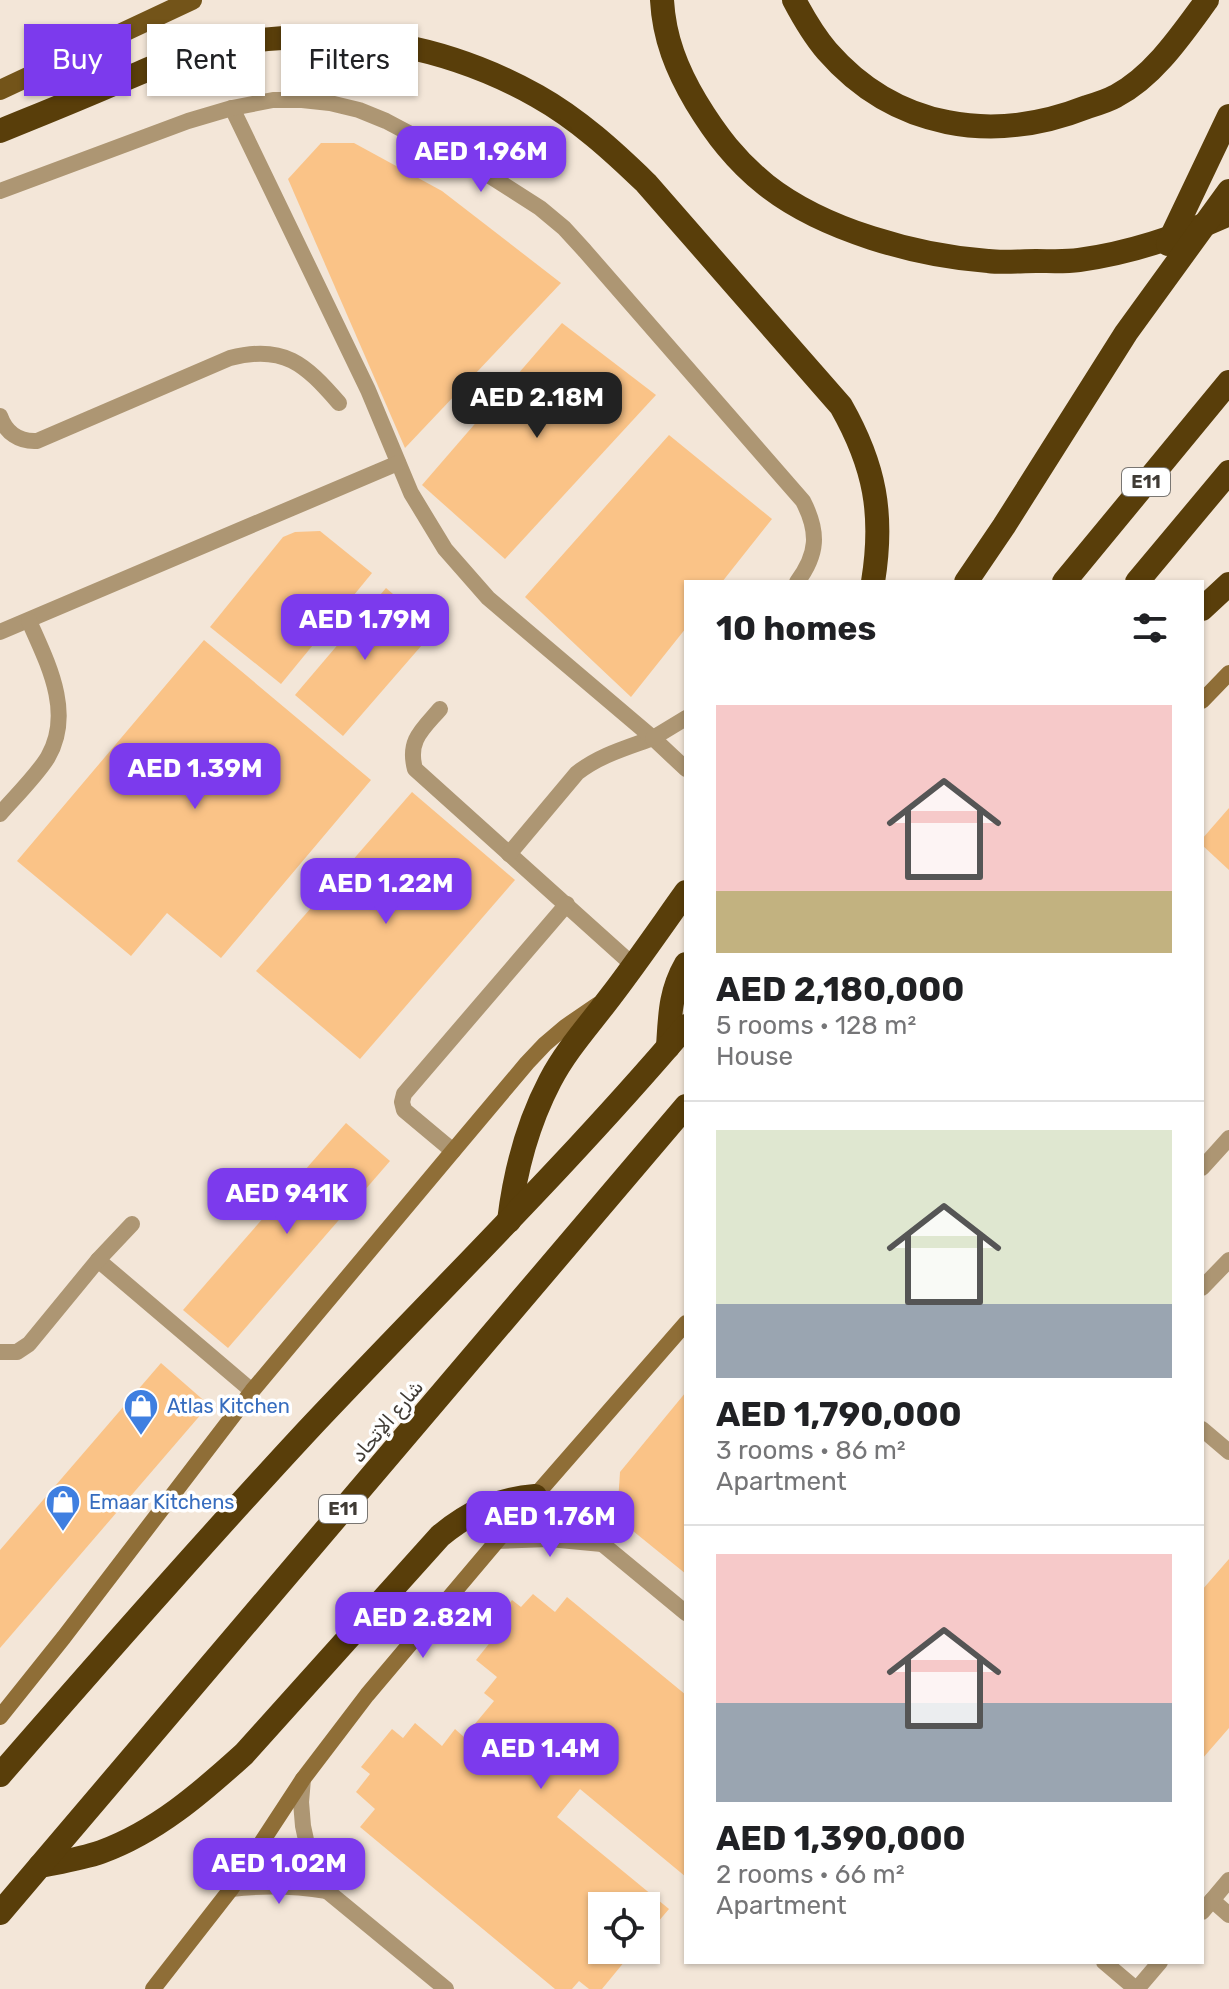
<!DOCTYPE html>
<meta charset="utf-8">
<style>
body{margin:0;font-family:Rubik,Vazirmatn,sans-serif;background:#f2f2f2;color:#202124;height:100vh;display:flex;flex-direction:column;font-size:30px;white-space:nowrap}
*{box-sizing:border-box;margin:0}
p{font-size:26px;color:#757577}
.icon{flex:none;width:44px;height:44px;fill:none;stroke:currentColor;stroke-width:2;stroke-linecap:round;stroke-linejoin:round}
.map{position:relative;flex:1;overflow:hidden}
.details{position:absolute;left:684px;top:580px;width:520px;height:1384px;display:flex;flex-direction:column;background:#fff;border-radius:0px;box-shadow:0 2px 6px #0004}
.details>*{flex:none}
.hud{position:absolute;left:24px;top:24px;width:540px;height:72px;display:flex;gap:16px}
.tools{position:absolute;left:588px;top:1892px;display:grid;gap:16px}
.tools a{display:grid;place-items:center;width:72px;height:72px;border-radius:0px;background:#fff;box-shadow:0 2px 6px #0004;font-size:40px}
.price{position:absolute;translate:-50% -68px;padding:0 18px;border-radius:16px;background:#7c3aed;color:#fff;font-size:26px;line-height:52px;filter:drop-shadow(0 2px 4px #0008)}
.price::after{content:'';position:absolute;left:50%;top:48px;width:24px;height:18px;margin-left:-12px;background:inherit;clip-path:polygon(0 0,100% 0,50% 100%)}
.price.selected{background:#222;color:#fff}
ul{padding:0;list-style:none}
li{display:grid;align-content:center;gap:16px;height:424px;padding:0 32px}
li+li{border-top:2px solid #e0e0e0}
li span{display:grid;place-items:center;height:248px;border-radius:0px;color:#555}
li>.icon{margin-inline-start:auto}
span .icon{width:144px;height:144px;fill:#fffc;stroke-width:1}
li b{font-size:34px}
h2{display:flex;justify-content:space-between;align-items:center;height:96px;padding:0 32px;font-size:34px}
.chip{padding:0 28px;border-radius:0px;background:#fff;box-shadow:0 2px 6px #0004;font-size:28px;line-height:72px}
.chip.selected{background:#7c3aed;color:#fff}
.map>svg:first-child{display:block}
</style>
<div class="map">
<svg width="1229" height="1989" viewBox="0 0 1229 1989">
<rect width="100%" height="100%" fill="#f3e6d8"/>
<!-- building -->
<g fill="#fac387">
<polygon points="321,143 354,143 442,191 561,283 405,448 288,179"/>
<polygon points="562,323 656,395 505,559 422,485"/>
<polygon points="669,435 772,519 722,582 686,582 686,628 631,697 525,597"/>
<polygon points="320,531 372,573 281,684 210,627 283,537 295,532"/>
<polygon points="386,588 435,630 343,736 295,695"/>
<polygon points="204,640 371,780 221,958 167,913 131,956 17,861"/>
<polygon points="412,792 515,880 360,1059 256,971"/>
<polygon points="1229,808 1229,870 1202,845 1202,839"/>
<polygon points="346,1123 390,1161 228,1348 183,1310"/>
<polygon points="161,1363 209,1405 0,1648 0,1550"/>
<polygon points="686,1392 686,1574 617,1518 620,1472"/>
<polygon points="1229,1559 1229,1728 1202,1759 1202,1590"/>
<polygon points="533,1594 555,1612 567,1597 686,1695 686,1877 580,1789 557,1817 669,1909 646,1936 646,1906 602,1906 602,1950 634,1950 602,1989 589,1989 579,1981 572,1989 555,1989 360,1827 375,1809 356,1792 370,1774 361,1767 392,1729 403,1738 415,1723 442,1746 455,1729 464,1737 494,1701 484,1693 497,1677 476,1660 492,1640 485,1634 512,1600 521,1607"/>
</g>
<g fill="none" stroke-linecap="round" stroke-linejoin="round">
<!-- lane -->
<g stroke="#ad9673" stroke-width="16">
<path d="M0,416C6,433 19,442 37,441L230,358C284,344 305,364 339,403"/>
<path d="M440,709C423,729 407,740 415,769L634,966"/>
<path d="M509,854L577,773C600,755 626,748 653,738"/>
<polyline points="453,1151 404,1110 402,1102 404,1094 567,904"/>
<polyline points="1202,1168 1229,1138"/>
<polyline points="98,1260 252,1391"/>
<polyline points="1202,1288 1229,1260"/>
<polyline points="0,1352 17,1352 29,1344 98,1260 132,1224"/>
<polyline points="1212,1900 1229,1915"/>
</g>
<!-- street -->
<g stroke="#ad9673" stroke-width="16">
<polyline points="232,108 368,390 411,493 445,549 488,598 653,738 686,769"/>
<path d="M0,191L188,121L232,108L273,100H302L330,103L359,110L386,121L490,176L540,208L564,228L585,251L803,501C819,532 818,554 797,582"/>
<polyline points="0,632 398,463"/>
<polyline points="653,738 686,718"/>
<path d="M0,814C14,798 38,774 48,757C74,712 47,662 29,621"/>
<polyline points="1202,1429 1229,1452"/>
<polyline points="535,1496 553,1505 571,1518 686,1613"/>
<polyline points="496,1541 549,1539 602,1544"/>
<polyline points="303,1779 301,1802 303,1826 308,1849 327,1891 446,1989"/>
<path d="M231,1889C264,1885 295,1886 327,1891"/>
<polyline points="1202,1912 1229,1880"/>
<polyline points="1104,1962 1136,1989"/>
<polyline points="1137,1989 1160,1962"/>
</g>
<!-- secondary -->
<g stroke="#8f6e37" stroke-width="16">
<polyline points="1202,701 1229,673"/>
<polyline points="0,1717 64,1637 252,1391 453,1151 527,1063 545,1044 565,1027 597,1005"/>
<polyline points="153,1989 231,1889 303,1779 367,1695 535,1496 686,1323"/>
</g>
<!-- primary -->
<polyline stroke="#735419" stroke-width="20" points="0,90 192,0"/>
<!-- highway -->
<g stroke="#593e0a" stroke-width="24">
<path d="M662,0C664,38 677,70 696,102C716,135 736,161 766,185C823,230 917,256 988,261C1004,263 1020,261 1036,261C1050,261 1065,262 1079,260C1131,253 1181,236 1229,214"/>
<path d="M794,0C803,17 814,36 827,51C895,129 993,144 1087,107C1097,104 1107,101 1116,96C1154,76 1182,34 1207,0"/>
<path d="M0,131C39,115 79,99 118,82C138,74 159,64 180,57C202,49 227,45 251,41C350,28 450,47 537,96C578,119 613,151 646,183L841,406C875,466 884,514 873,582"/>
<polyline points="1168,244 1229,116"/>
<polyline points="966,582 1004,526 1126,333 1229,191"/>
<polyline points="1064,582 1229,382"/>
<polyline points="1137,582 1229,472"/>
<polyline points="1202,609 1229,584"/>
<path d="M668,1047C670,1015 670,992 686,964"/>
<path d="M509,1221C515,1171 527,1125 550,1081C566,1050 590,1024 611,996C637,962 661,927 686,892"/>
<path d="M0,1775C101,1659 202,1544 306,1432C433,1297 566,1167 686,1026"/>
<path d="M40,1866C60,1862 81,1859 101,1852C156,1832 201,1793 244,1754L440,1536C469,1512 497,1499 535,1496"/>
<polyline points="0,1913 686,1106"/>
</g>
</g>
<!-- icons -->
<defs>
<symbol id="shop-pin" viewBox="-11 -11 22 30"><path d="M0 17L-7.5 6A9.5 9.5 0 1 1 7.5 6Z" fill="#3f7fe0" stroke="#fff"/><path d="M-5-2.5h2.3a2.7 3.5 0 0 1 5.4 0H5L5.5 6h-11ZM-1.5-2.5h3a1.5 2.3 0 0 0-3 0Z" fill="#fff"/></symbol>
</defs>
<g fill-rule="evenodd">
<use href="#shop-pin" x="121" y="1386" width="40" height="54"/>
<use href="#shop-pin" x="43" y="1482" width="40" height="54"/>
</g>
<g text-anchor="middle" stroke-width="7" stroke-linejoin="round" paint-order="stroke">
<!-- shield labels -->
<g fill="#fff" stroke="#797672" stroke-width="2">
<rect x="1122" y="468" width="48" height="28" rx="6"/>
<rect x="319" y="1495" width="48" height="28" rx="6"/>
</g>
<g font-size="18" font-weight="bold" fill="#403b35">
<text x="1146" y="488">E11</text>
<text x="343" y="1515">E11</text>
</g>
<!-- shop labels -->
<g font-size="20" fill="#366cbe" stroke="#fff" text-anchor="start">
<text x="167" y="1413">Atlas Kitchen</text>
<text x="89" y="1509">Emaar Kitchens</text>
</g>
<!-- street labels -->
<g font-size="20" fill="#403b35" stroke="#fff">
<text transform="translate(387 1421) rotate(-50)" y="7">شارع الإتحاد</text>
</g>
</g>
</svg>
<div class="tools">
<a><svg class="icon" aria-label="locate" viewBox="0 0 24 24"><circle cx="12" cy="12" r="6"/><path d="M12 2v4M12 18v4M2 12h4M18 12h4"/></svg></a>
</div>
<b class="price" style="left:481px;top:194px">AED 1.96M</b>
<b class="price selected" style="left:537px;top:440px">AED 2.18M</b>
<b class="price" style="left:365px;top:662px">AED 1.79M</b>
<b class="price" style="left:195px;top:811px">AED 1.39M</b>
<b class="price" style="left:386px;top:926px">AED 1.22M</b>
<b class="price" style="left:287px;top:1236px">AED 941K</b>
<b class="price" style="left:550px;top:1559px">AED 1.76M</b>
<b class="price" style="left:423px;top:1660px">AED 2.82M</b>
<b class="price" style="left:541px;top:1791px">AED 1.4M</b>
<b class="price" style="left:279px;top:1906px">AED 1.02M</b>
<div class="hud">
<a class="chip selected">Buy</a>
<a class="chip">Rent</a>
<a class="chip">Filters</a>
</div>
<section class="details">
<h2>10 homes<svg class="icon" aria-label="filters" viewBox="0 0 24 24"><path d="M4 7h16M4 17h16"/><circle cx="9" cy="7" r="2"/><circle cx="15" cy="17" r="2"/></svg></h2>
<ul>
<li><span style="background:linear-gradient(#f6c9c9 75%,#c2b280 0)"><svg class="icon" aria-label="home" viewBox="0 0 24 24"><path d="M3 11l9-7 9 7M6 9v11h12V9"/></svg></span><div><b>AED 2,180,000</b><p>5 rooms · 128 m²</p><p>House</p></div></li>
<li><span style="background:linear-gradient(#dfe7d0 70%,#9aa5b1 0)"><svg class="icon" aria-label="home" viewBox="0 0 24 24"><path d="M3 11l9-7 9 7M6 9v11h12V9"/></svg></span><div><b>AED 1,790,000</b><p>3 rooms · 86 m²</p><p>Apartment</p></div></li>
<li><span style="background:linear-gradient(#f6c9c9 60%,#9aa5b1 0)"><svg class="icon" aria-label="home" viewBox="0 0 24 24"><path d="M3 11l9-7 9 7M6 9v11h12V9"/></svg></span><div><b>AED 1,390,000</b><p>2 rooms · 66 m²</p><p>Apartment</p></div></li>
</ul>
</section>
</div>
